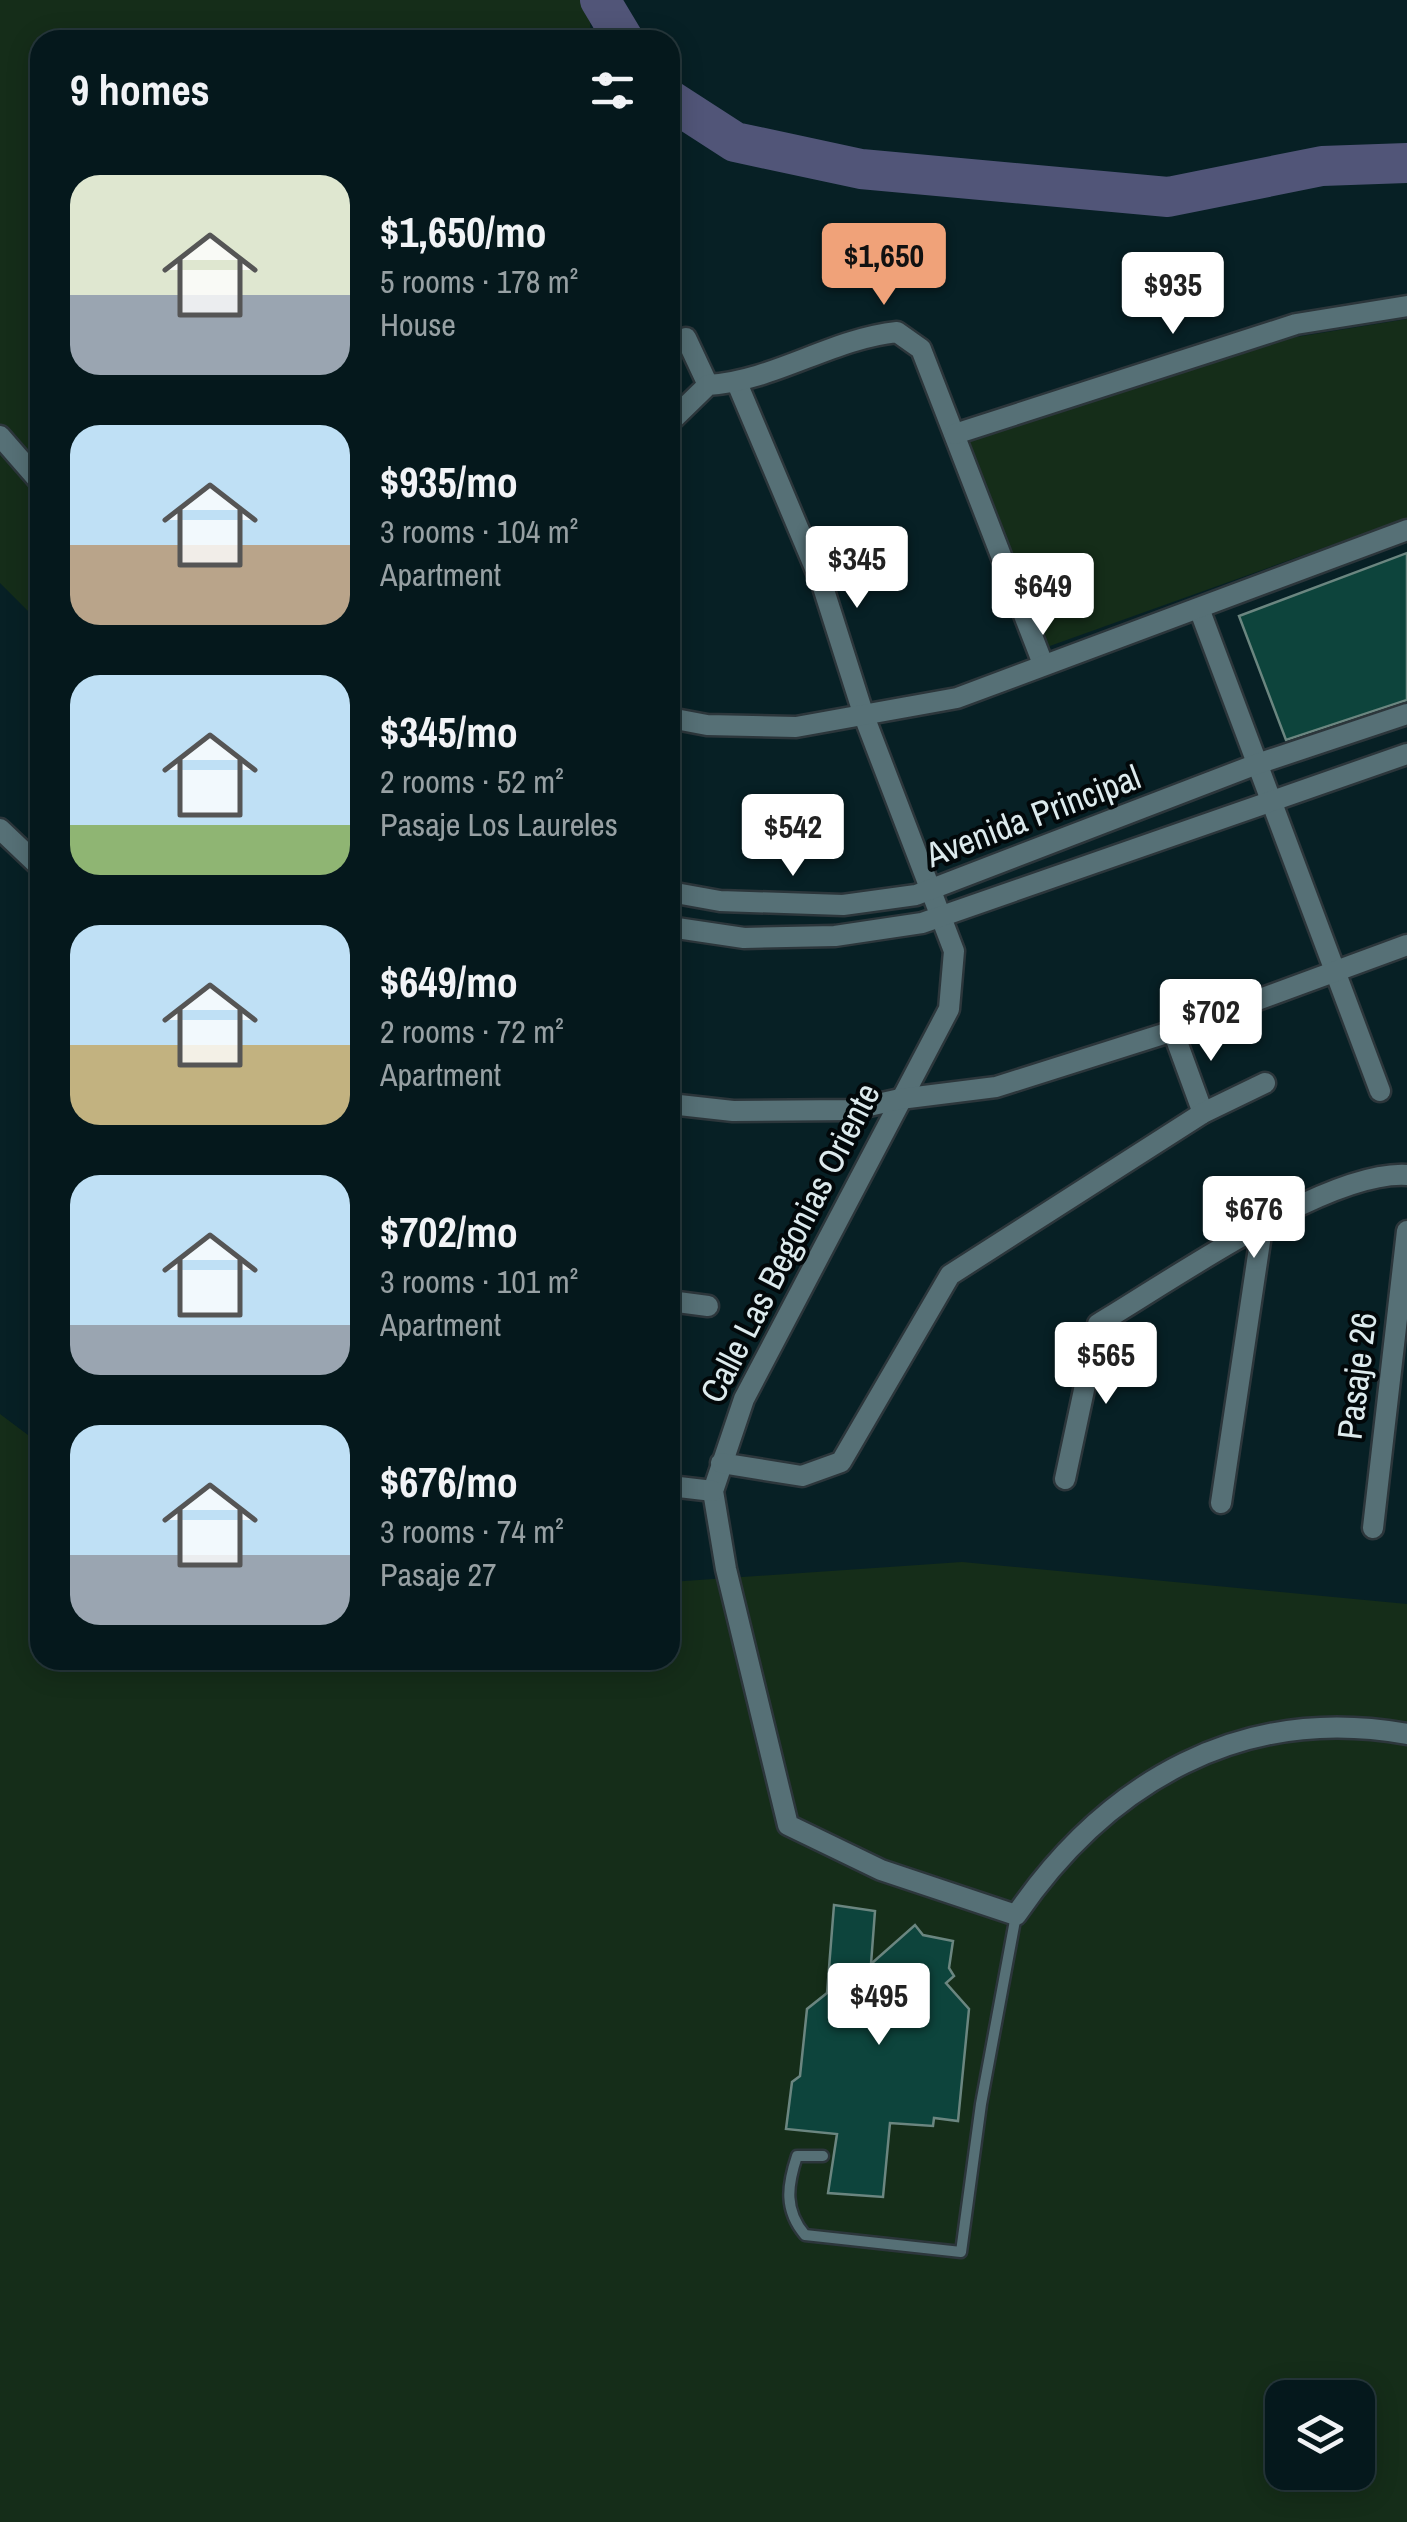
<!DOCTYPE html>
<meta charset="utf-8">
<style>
body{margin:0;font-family:"Archivo Narrow",sans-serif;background:#132529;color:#f1f3f6;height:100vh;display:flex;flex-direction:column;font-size:38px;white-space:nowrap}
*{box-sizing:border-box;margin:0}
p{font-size:32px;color:#97a0a3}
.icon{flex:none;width:55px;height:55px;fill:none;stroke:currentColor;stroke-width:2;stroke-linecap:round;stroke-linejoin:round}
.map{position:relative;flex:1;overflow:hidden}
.details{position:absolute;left:30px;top:30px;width:650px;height:1640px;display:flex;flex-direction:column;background:#05181c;border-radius:30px;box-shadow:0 5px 25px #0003,0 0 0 2px #26373b}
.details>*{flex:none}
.buttons{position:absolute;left:1265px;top:2380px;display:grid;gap:20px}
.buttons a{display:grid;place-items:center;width:110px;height:110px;border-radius:20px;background:#05181c;box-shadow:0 5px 25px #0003,0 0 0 2px #26373b;font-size:50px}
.price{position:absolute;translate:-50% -85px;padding:0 22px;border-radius:10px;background:#fff;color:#222;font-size:32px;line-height:65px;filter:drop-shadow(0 2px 5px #0008)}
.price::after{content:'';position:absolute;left:50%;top:60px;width:30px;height:22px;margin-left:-15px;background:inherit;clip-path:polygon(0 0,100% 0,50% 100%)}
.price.active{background:#f0a279;color:#111}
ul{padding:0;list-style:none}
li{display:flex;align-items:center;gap:30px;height:250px;padding:0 40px}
li span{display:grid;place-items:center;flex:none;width:280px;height:200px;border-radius:30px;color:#555}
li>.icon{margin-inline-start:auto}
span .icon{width:120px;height:120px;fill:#fffc;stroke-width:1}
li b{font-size:42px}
h2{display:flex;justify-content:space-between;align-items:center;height:120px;padding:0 40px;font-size:42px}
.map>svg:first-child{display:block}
</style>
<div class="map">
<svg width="1407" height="2522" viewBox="0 0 1407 2522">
<rect width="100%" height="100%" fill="#072025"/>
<!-- green -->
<g fill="#152d19" fill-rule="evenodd">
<polygon points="0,0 589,0 591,40 40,40 40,623 0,583"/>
<polygon points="1407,319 1407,518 1047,647 968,441 1290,338"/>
<path d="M0,1414L40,1444V1660H670V1582L962,1562L1407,1604V2522H0ZM1282,2398H1358V2472H1282Z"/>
</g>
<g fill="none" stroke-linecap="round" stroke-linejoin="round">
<!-- river -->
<g stroke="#515578" stroke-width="40">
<polyline points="600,0 624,40"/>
<polyline points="670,100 735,142 861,169 1168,197 1322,166 1407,163"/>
</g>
</g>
<!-- building -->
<g fill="#0d443c" stroke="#6b8680" stroke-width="2.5">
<polygon points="1407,553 1407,700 1286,740 1239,616"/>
<polygon points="834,1905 875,1911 871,1964 915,1925 923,1935 953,1941 949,1968 954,1976 946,1983 969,2009 958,2121 934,2118 933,2126 890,2123 883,2197 828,2193 837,2134 786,2129 792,2082 800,2076 807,2009 827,1993"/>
</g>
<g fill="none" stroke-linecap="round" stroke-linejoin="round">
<defs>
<path id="service" d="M823,2156H797C787,2186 784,2210 805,2235L961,2252L981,2104L1016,1915"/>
<g id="minor">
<polyline points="686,338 708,385"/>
<path d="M737,383L823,587L864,716L954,951L949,1009L744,1399L713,1491L726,1569L788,1825L881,1870L1016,1915C1108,1781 1243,1704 1407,1734"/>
<path d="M670,422L708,385C774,381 831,339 897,332L921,349L1043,664"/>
<polyline points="955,434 1296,324 1407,306"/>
<polyline points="0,436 40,482"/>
<polyline points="1200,611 1380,1091"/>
<polyline points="670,718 707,725 796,727 957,698 1407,530"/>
<polyline points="0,829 40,867"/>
<polyline points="670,892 720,901 843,905 916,895 1257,764 1407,714"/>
<polyline points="670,927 744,938 835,936 922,923 1407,754"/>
<polyline points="1173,1031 1203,1113"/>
<polyline points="670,1104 733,1111 851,1110 900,1099 996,1087 1173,1031 1407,945"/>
<polyline points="670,1301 708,1306"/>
<polyline points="721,1463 802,1476 841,1462 950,1275 1203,1113 1265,1083"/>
<path d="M1065,1479L1098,1324C1171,1281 1327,1170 1407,1175"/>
<polyline points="670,1486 713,1491"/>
<polyline points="1221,1503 1262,1228"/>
<polyline points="1373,1528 1407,1231"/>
</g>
</defs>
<!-- service casing -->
<use href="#service" stroke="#2c363b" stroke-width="15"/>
<!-- minor casing -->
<use href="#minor" stroke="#2c363b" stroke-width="25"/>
<!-- service -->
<use href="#service" stroke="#567076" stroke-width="10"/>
<!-- minor -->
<use href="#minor" stroke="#567076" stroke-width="20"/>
</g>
<g text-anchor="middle" stroke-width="8" stroke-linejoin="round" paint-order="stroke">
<!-- street labels -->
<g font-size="35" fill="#dceaed" stroke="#02080a">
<text transform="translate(1033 816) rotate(-21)" y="12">Avenida Principal</text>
<text transform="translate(790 1243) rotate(-63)" y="12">Calle Las Begonias Oriente</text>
<text transform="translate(1357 1376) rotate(-83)" y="12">Pasaje 26</text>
</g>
</g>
</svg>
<div class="buttons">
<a><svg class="icon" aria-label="layers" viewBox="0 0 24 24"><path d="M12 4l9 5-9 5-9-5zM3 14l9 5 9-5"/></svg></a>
</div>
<b class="price active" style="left:884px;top:308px">$1,650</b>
<b class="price" style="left:1173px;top:337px">$935</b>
<b class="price" style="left:857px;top:611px">$345</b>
<b class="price" style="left:1043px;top:638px">$649</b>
<b class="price" style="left:793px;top:879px">$542</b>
<b class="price" style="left:1211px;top:1064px">$702</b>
<b class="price" style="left:1254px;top:1261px">$676</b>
<b class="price" style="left:1106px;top:1407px">$565</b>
<b class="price" style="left:879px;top:2048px">$495</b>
<section class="details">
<h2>9 homes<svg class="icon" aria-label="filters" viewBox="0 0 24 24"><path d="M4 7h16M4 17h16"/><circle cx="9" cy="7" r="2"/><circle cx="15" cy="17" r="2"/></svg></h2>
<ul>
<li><span style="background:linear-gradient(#dfe7d0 60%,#9aa5b1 0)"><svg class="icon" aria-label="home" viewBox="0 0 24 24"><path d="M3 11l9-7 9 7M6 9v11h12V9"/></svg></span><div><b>$1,650/mo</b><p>5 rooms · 178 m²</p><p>House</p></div></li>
<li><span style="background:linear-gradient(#bfe0f5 60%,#b9a48a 0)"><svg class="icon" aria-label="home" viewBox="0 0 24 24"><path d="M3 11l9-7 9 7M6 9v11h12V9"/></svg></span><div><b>$935/mo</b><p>3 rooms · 104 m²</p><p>Apartment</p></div></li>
<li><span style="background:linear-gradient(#bfe0f5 75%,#8fb573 0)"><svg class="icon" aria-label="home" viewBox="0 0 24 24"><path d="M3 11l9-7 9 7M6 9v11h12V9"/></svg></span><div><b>$345/mo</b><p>2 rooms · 52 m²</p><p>Pasaje Los Laureles</p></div></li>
<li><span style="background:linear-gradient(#bfe0f5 60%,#c2b280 0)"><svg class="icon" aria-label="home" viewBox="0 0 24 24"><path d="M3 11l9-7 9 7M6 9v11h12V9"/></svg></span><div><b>$649/mo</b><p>2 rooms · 72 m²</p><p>Apartment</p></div></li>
<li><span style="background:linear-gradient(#bfe0f5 75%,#9aa5b1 0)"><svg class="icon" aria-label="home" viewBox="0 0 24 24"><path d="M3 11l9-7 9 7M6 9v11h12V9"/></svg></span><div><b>$702/mo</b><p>3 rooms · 101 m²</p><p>Apartment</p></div></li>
<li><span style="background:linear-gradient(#bfe0f5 65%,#9aa5b1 0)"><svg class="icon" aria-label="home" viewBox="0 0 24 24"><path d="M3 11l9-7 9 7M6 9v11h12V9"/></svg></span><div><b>$676/mo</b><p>3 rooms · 74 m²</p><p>Pasaje 27</p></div></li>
</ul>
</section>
</div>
